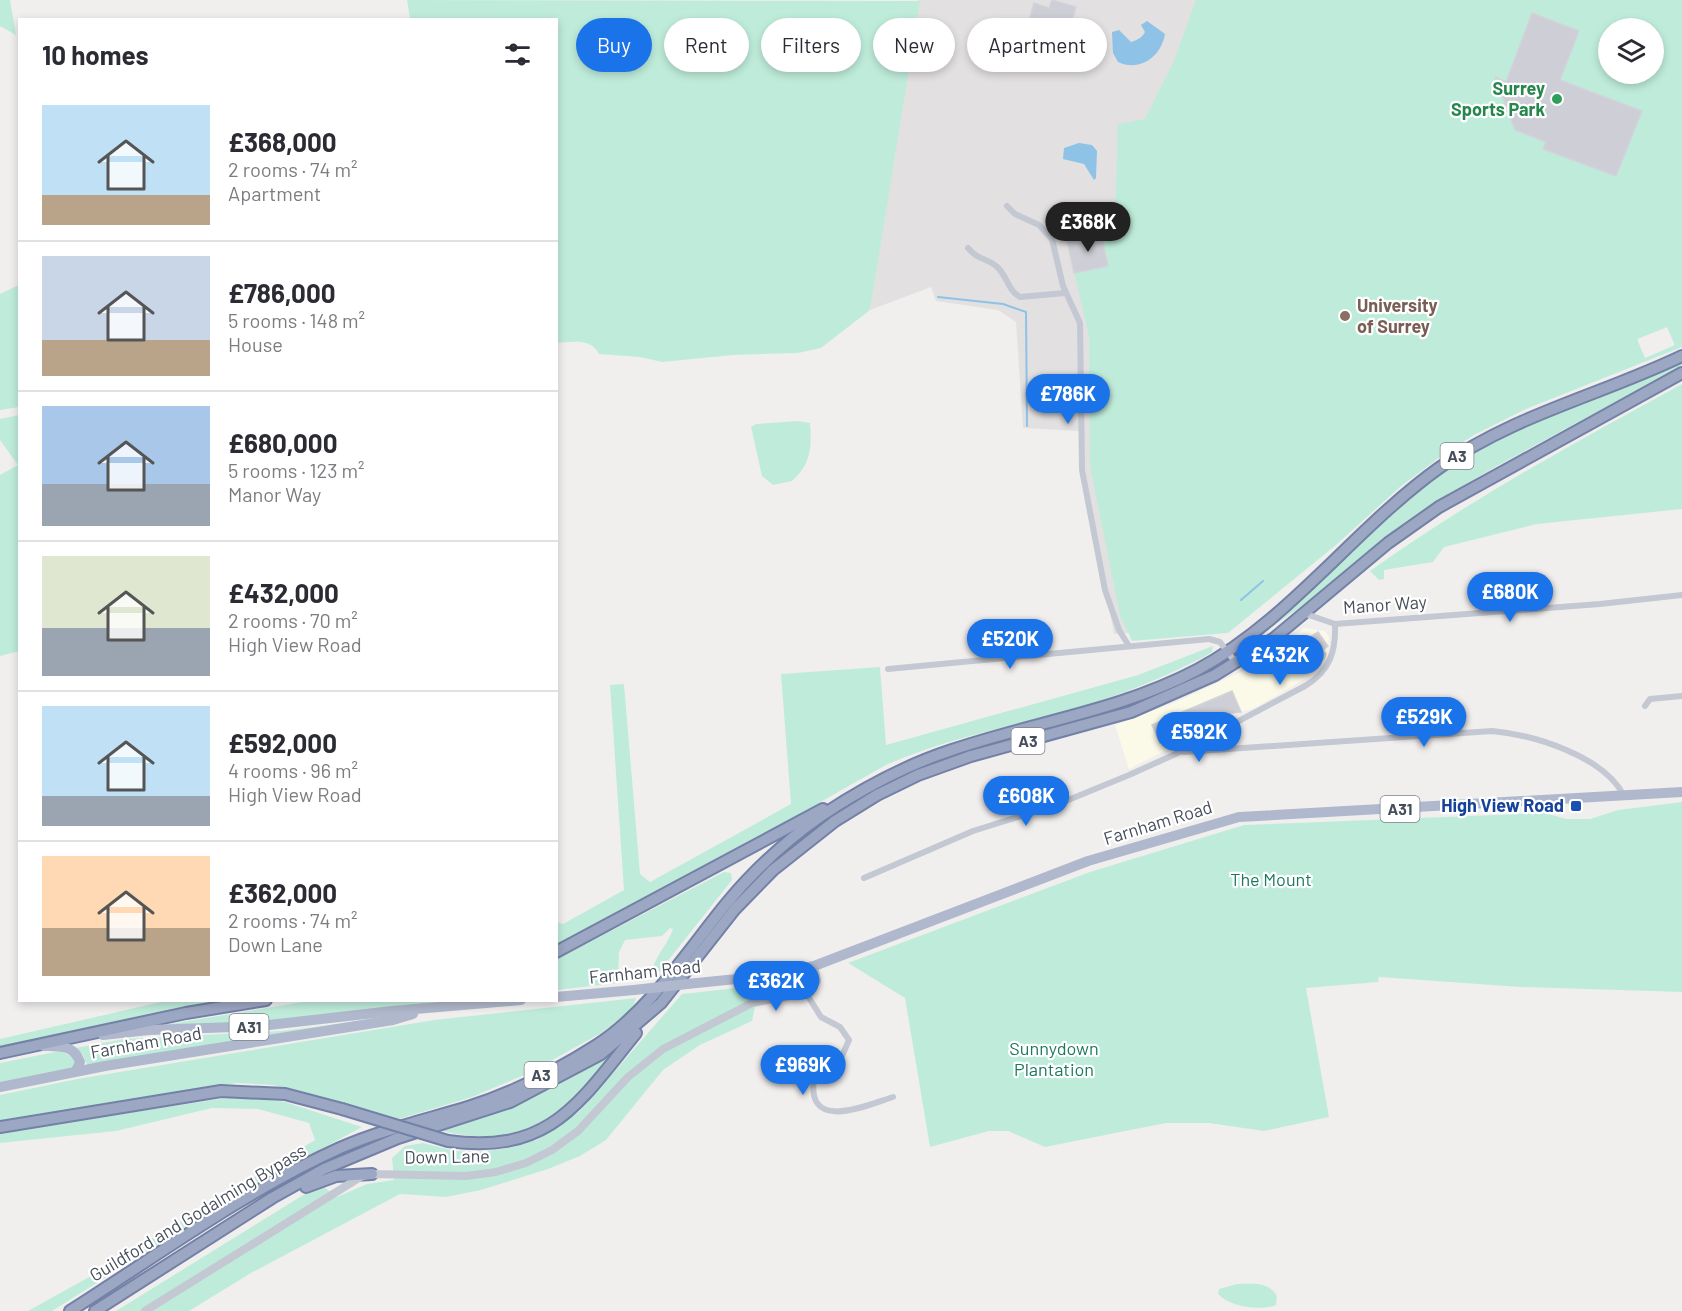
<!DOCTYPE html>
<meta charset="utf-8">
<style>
body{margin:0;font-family:Barlow,sans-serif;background:#f2f2f3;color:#2b2b33;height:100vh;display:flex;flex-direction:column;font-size:22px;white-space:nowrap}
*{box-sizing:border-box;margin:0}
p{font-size:20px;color:#7c7c81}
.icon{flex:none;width:33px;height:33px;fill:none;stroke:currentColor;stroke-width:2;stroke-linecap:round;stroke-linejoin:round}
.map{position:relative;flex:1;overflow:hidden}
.panel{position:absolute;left:18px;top:18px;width:540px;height:984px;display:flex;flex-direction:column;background:#fff;border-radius:0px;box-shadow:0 3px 9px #0003}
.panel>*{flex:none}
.guide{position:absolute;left:576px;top:18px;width:570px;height:54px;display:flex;gap:12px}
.fabs{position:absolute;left:1598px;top:18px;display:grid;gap:12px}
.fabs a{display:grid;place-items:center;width:66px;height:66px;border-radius:50%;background:#fff;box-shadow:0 3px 9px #0003;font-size:30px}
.price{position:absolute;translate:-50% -51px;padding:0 14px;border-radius:21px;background:#1a73e8;color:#fff;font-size:20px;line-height:39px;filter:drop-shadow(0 2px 3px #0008)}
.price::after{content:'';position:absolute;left:50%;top:36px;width:18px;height:14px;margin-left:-9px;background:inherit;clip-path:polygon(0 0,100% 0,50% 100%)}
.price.current{background:#222;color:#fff}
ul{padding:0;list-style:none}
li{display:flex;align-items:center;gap:18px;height:150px;padding:0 24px}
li+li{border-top:2px solid #e1e1e2}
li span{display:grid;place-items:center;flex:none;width:168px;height:120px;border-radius:0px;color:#555}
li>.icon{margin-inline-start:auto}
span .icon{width:72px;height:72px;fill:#fffc;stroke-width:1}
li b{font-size:26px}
h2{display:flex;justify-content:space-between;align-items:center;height:72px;padding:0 24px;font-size:26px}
.pill{padding:0 21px;border-radius:27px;background:#fff;box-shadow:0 3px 9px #0003;font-size:21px;line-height:54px}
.pill.current{background:#1a73e8;color:#fff}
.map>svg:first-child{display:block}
</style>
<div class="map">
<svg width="1682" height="1311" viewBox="0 0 1682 1311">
<rect width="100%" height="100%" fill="#f1efee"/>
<!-- commercial -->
<polygon fill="#fbf9e8" points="1304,628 1325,631 1329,637 1328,655 1315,673 1253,709 1241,712 1129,769 1115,725 1176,702 1262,662"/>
<!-- education -->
<path fill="#e2e0e0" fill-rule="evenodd" d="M918,0H1682L1675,346L1667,327L1637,339L1522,407L1451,445L1228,626L1114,634L1082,466L1081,431L1023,428L1016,322L998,310L936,301L931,287L870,310ZM1608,28H1653V74H1608Z"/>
<!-- green -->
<g fill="#bfecda" fill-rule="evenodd">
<polygon points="0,0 10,0 16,35 0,26"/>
<path d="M407,0L920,1L870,310L821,348L798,353L733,355L662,362L640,357L599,354C591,338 573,342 557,343L556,20L410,19Z"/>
<path d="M1196,0H1682V347L1526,409L1474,435L1440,457L1400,487L1336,545L1228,633L1132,641L1120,615L1090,466L1089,336L1066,238L1115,226L1118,124L1145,119L1174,61ZM1608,28H1653V74H1608ZM1667,327L1675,345L1645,358L1637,339Z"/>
<polygon points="19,285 19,407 0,410 0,294"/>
<path d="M1682,361V366L1495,467L1437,501L1385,538L1321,593L1273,626L1272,625C1346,556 1418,480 1509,433C1565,405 1627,390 1682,361Z"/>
<path d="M1682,384V509L1537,524L1444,547L1433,562L1384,570V579L1379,580L1370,571C1469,500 1576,442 1682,384Z"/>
<polygon points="19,415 19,651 0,656 0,475 18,465 0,440 0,419"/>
<path d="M798,421L810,423C812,447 811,464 792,481L773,485L762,476L751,427L756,424Z"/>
<path d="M1213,646L1212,652L1204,657C1164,677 1124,694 1080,707C1015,726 949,737 886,765L606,923L557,946V922L563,924L624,890L610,685L624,684L640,874L650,882L791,804L781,674L880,667L886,745L1138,675Z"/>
<polygon points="1682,802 1682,992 1520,987 1379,977 1378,982 1306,988 1329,1117 1264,1131 1209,1123 1166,1123 1045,1147 1008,1131 989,1131 930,1147 905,998 848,963 1090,872 1244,825 1544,813 1567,819 1590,819 1618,810"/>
<path d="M724,872L731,873L732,880L655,977L652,978C651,959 667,947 673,929L670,928L662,936L625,940L619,952L618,983L557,990V959Z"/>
<polygon points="754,986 757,996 752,1021 700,1045 663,1070 606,1140 580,1156 548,1169 481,1190 446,1197 400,1194 251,1273 189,1311 116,1311 308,1192 324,1187 337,1197 367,1184 394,1180 392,1158 405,1146 423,1143 455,1151 478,1152 509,1148 537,1140 580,1111 682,994"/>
<polygon points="636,998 633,1008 601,1033 529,1073 472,1097 399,1119 273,1085 236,1083 52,1115 0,1121 0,1095 77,1079 434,1020"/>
<polygon points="165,1001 248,1001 0,1050 0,1039"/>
<polygon points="309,1001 459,1001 286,1021 158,1026"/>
<polygon points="392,1017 87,1065 83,1055 75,1048 125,1039 282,1031"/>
<polygon points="60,1051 74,1058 76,1067 0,1084 0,1063"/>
<path d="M616,1051C567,1112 525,1151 442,1131L514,1106Z"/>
<polygon points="240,1096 285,1102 362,1127 245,1190 52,1311 28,1311 89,1277 315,1140 309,1123 258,1109 212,1108 116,1131 0,1143 0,1132"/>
<path d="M1237,1284C1253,1284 1268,1281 1277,1296L1276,1305C1259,1311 1230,1307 1218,1294L1219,1289Z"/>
</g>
<!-- water -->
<g fill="#8ec2e7">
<path d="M1147,21L1165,34C1161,57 1140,72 1118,62L1113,53L1112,32L1119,30L1131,42C1137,40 1142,38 1145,32L1141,25Z"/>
<polygon points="1079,143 1092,145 1097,151 1096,178 1094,180 1084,164 1063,159 1064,148"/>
</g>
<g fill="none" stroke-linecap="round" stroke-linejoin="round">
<!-- stream -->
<g stroke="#8ec2e7" stroke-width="2">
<polyline points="938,297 1003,304 1026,312 1027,426"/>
<polyline points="1241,600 1263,581"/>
</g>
</g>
<!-- building -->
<g fill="#cecfd6" stroke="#d3d3da" stroke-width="1.5">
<polygon points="1052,0 1076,7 1072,20 1078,23 1066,64 1053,60 1050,70 1033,65 1035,56 1030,55 1033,44 1023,41 1034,3 1049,8"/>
<polygon points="1532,13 1579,31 1560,80 1642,111 1616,176 1543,149 1546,142 1515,130 1495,77 1506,82"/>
<polygon points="1101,233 1108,266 1074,273 1067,240"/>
<polygon points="1318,632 1328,646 1323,650 1326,654 1324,659 1315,664 1305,640"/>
<polygon points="1232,691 1241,712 1226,714 1160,743 1152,725"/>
</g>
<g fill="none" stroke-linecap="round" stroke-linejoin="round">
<defs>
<g id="trunk">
<polyline points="556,952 823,809"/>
<polyline points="0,1053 186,1013 266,1000"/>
<polyline points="0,1127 221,1091 285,1094 342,1109"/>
<path d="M448,1141C550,1155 579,1103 636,1033"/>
<polyline points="306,1187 336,1176 372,1174"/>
<path d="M70,1311C158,1255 245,1191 340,1148C381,1130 425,1120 468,1107C512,1093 558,1070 597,1045C650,1010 686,953 726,904C754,870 788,839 824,814C865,787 906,765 952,750C1034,722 1119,711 1197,670C1289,621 1355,528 1439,468C1513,415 1601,395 1682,356"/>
<polyline points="95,1311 272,1198 324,1169 398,1138 510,1102 601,1054 661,1003 735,909 773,870 835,821 877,795 918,775 971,756 1131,712 1215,675 1273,639 1388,543 1439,507 1682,373"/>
</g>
</defs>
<!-- trunk casing -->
<use href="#trunk" stroke="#7481a6" stroke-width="14"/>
<!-- minor -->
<g stroke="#c3c8d3" stroke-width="6">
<polyline points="1007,206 1015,214 1039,225 1052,239 1063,286 1080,323 1082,470 1105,590 1119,630 1129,646"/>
<path d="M968,248C979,261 985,257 996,266C1007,274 1007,290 1020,297L1065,293"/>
<polyline points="1306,614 1335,624 1600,604 1682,595"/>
<polyline points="888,669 1209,639 1220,642 1236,663"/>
<polyline points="1645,706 1650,699 1682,696"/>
<path d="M1184,752L1492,731C1534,735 1604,756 1624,796"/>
<path d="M864,878L973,831L1056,805L1129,775L1180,752L1305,686C1330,671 1336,652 1335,624"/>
<path d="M806,993L821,1017L840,1027L849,1040L842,1056L814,1079C806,1133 868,1105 893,1097"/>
</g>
<!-- tertiary -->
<polyline stroke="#c3c8d3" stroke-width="8" points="145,1311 362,1176 372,1174 466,1176 496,1172 526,1163 552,1150 578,1131 628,1077 663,1049 752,1003 806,993 817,981 814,966"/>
<!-- primary -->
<g stroke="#afb8cc" stroke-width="10">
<polyline points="687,984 767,976 814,966 1088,861 1239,817 1682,792"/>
<polyline points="556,997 634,990"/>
<polyline points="103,1035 149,1030 260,1026 392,1011 521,1000"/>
<path d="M44,1046C60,1046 74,1045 80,1062L76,1071"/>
<polyline points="0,1087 105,1066 393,1020 413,1014"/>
</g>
<!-- trunk -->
<use href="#trunk" stroke="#9ca7c4" stroke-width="10"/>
<defs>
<polyline id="trunk-bridge" points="342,1109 448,1141"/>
</defs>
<!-- trunk-bridge casing -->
<use href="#trunk-bridge" stroke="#7481a6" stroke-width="14" stroke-linecap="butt"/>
<!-- primary-bridge -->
<polyline stroke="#afb8cc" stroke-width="10" points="634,990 687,984"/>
<!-- trunk-bridge -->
<use href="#trunk-bridge" stroke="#9ca7c4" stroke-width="10"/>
</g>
<!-- markers -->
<circle fill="#2e9e5b" stroke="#fff" stroke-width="2" cx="1557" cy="99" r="6"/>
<circle fill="#8d6e63" stroke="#fff" stroke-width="2" cx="1345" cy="316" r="6"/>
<rect fill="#1a4fb4" stroke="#fff" stroke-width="2" x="1570" y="800" width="12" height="12" rx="3"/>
<g text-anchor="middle" stroke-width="4.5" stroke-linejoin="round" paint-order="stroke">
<!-- shield labels -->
<g fill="#fff" stroke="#7e838c" stroke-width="1.5">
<rect x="1440.5" y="443" width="33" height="26" rx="4.5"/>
<rect x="1011.5" y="728" width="33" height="26" rx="4.5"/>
<rect x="1380.5" y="796" width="39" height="26" rx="4.5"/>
<rect x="229.5" y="1014" width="39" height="26" rx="4.5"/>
<rect x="524.5" y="1062" width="33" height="26" rx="4.5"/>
</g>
<g font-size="16" font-weight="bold" fill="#474e5b">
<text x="1457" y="462">A3</text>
<text x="1028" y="747">A3</text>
<text x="1400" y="815">A31</text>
<text x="249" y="1033">A31</text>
<text x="541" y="1081">A3</text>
</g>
<!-- leisure labels -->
<g font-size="18" font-weight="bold" fill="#27864d" stroke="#fff" text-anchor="end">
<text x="1545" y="95">Surrey<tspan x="1545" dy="21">Sports Park</tspan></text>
</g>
<!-- education labels -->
<g font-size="18" font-weight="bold" fill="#785e54" stroke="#fff" text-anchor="start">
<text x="1357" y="312">University<tspan x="1357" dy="21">of Surrey</tspan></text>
</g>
<!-- street labels -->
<g font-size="18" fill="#474e5b" stroke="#fff">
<text transform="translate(1385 605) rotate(-4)" y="6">Manor Way</text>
<text transform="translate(1158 823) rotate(-17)" y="6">Farnham Road</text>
<text transform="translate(645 972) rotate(-6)" y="6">Farnham Road</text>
<text transform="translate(146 1043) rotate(-10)" y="6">Farnham Road</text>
<text transform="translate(447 1157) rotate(-1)" y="6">Down Lane</text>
<text transform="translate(198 1213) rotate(-31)" y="6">Guildford and Godalming Bypass</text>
</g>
<!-- transit labels -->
<g font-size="18" font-weight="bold" fill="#164399" stroke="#fff" text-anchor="end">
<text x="1564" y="812">High View Road</text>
</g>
<!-- park labels -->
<g font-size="18" fill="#1c795e" stroke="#fff">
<text x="1271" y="886">The Mount</text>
<text x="1054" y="1055">Sunnydown<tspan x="1054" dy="21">Plantation</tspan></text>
</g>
</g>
</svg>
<div class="fabs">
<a><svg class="icon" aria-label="layers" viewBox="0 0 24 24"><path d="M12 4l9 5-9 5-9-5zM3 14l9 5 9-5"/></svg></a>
</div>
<b class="price current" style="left:1088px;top:253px">£368K</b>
<b class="price" style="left:1068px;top:425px">£786K</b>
<b class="price" style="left:1510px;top:623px">£680K</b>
<b class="price" style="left:1010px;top:670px">£520K</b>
<b class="price" style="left:1280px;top:686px">£432K</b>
<b class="price" style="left:1424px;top:748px">£529K</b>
<b class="price" style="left:1199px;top:763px">£592K</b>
<b class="price" style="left:1026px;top:827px">£608K</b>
<b class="price" style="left:776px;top:1012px">£362K</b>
<b class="price" style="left:803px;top:1096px">£969K</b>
<div class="guide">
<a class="pill current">Buy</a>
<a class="pill">Rent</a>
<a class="pill">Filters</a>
<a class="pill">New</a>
<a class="pill">Apartment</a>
</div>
<section class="panel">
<h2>10 homes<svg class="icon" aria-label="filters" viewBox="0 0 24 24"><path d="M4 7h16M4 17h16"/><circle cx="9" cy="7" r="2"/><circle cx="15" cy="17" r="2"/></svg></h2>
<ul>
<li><span style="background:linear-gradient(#bfe0f5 75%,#b9a48a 0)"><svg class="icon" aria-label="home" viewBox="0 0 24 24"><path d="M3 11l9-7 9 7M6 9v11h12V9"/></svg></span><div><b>£368,000</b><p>2 rooms · 74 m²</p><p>Apartment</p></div></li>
<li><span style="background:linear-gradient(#c9d6e8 70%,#b9a48a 0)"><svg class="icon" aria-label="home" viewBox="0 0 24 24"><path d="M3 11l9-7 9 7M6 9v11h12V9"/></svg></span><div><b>£786,000</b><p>5 rooms · 148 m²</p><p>House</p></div></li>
<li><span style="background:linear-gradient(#a9c7e8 65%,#9aa5b1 0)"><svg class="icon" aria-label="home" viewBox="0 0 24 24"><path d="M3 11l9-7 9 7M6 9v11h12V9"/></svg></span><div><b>£680,000</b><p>5 rooms · 123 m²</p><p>Manor Way</p></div></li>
<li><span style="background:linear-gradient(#dfe7d0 60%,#9aa5b1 0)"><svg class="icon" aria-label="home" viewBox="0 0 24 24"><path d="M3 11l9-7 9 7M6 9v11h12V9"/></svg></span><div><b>£432,000</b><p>2 rooms · 70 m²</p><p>High View Road</p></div></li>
<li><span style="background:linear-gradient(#bfe0f5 75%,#9aa5b1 0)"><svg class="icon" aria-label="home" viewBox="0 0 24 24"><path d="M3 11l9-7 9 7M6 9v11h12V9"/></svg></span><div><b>£592,000</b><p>4 rooms · 96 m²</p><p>High View Road</p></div></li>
<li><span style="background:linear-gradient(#ffd9b3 60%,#b9a48a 0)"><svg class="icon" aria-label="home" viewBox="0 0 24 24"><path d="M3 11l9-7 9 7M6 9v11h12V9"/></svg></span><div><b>£362,000</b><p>2 rooms · 74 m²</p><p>Down Lane</p></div></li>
</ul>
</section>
</div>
